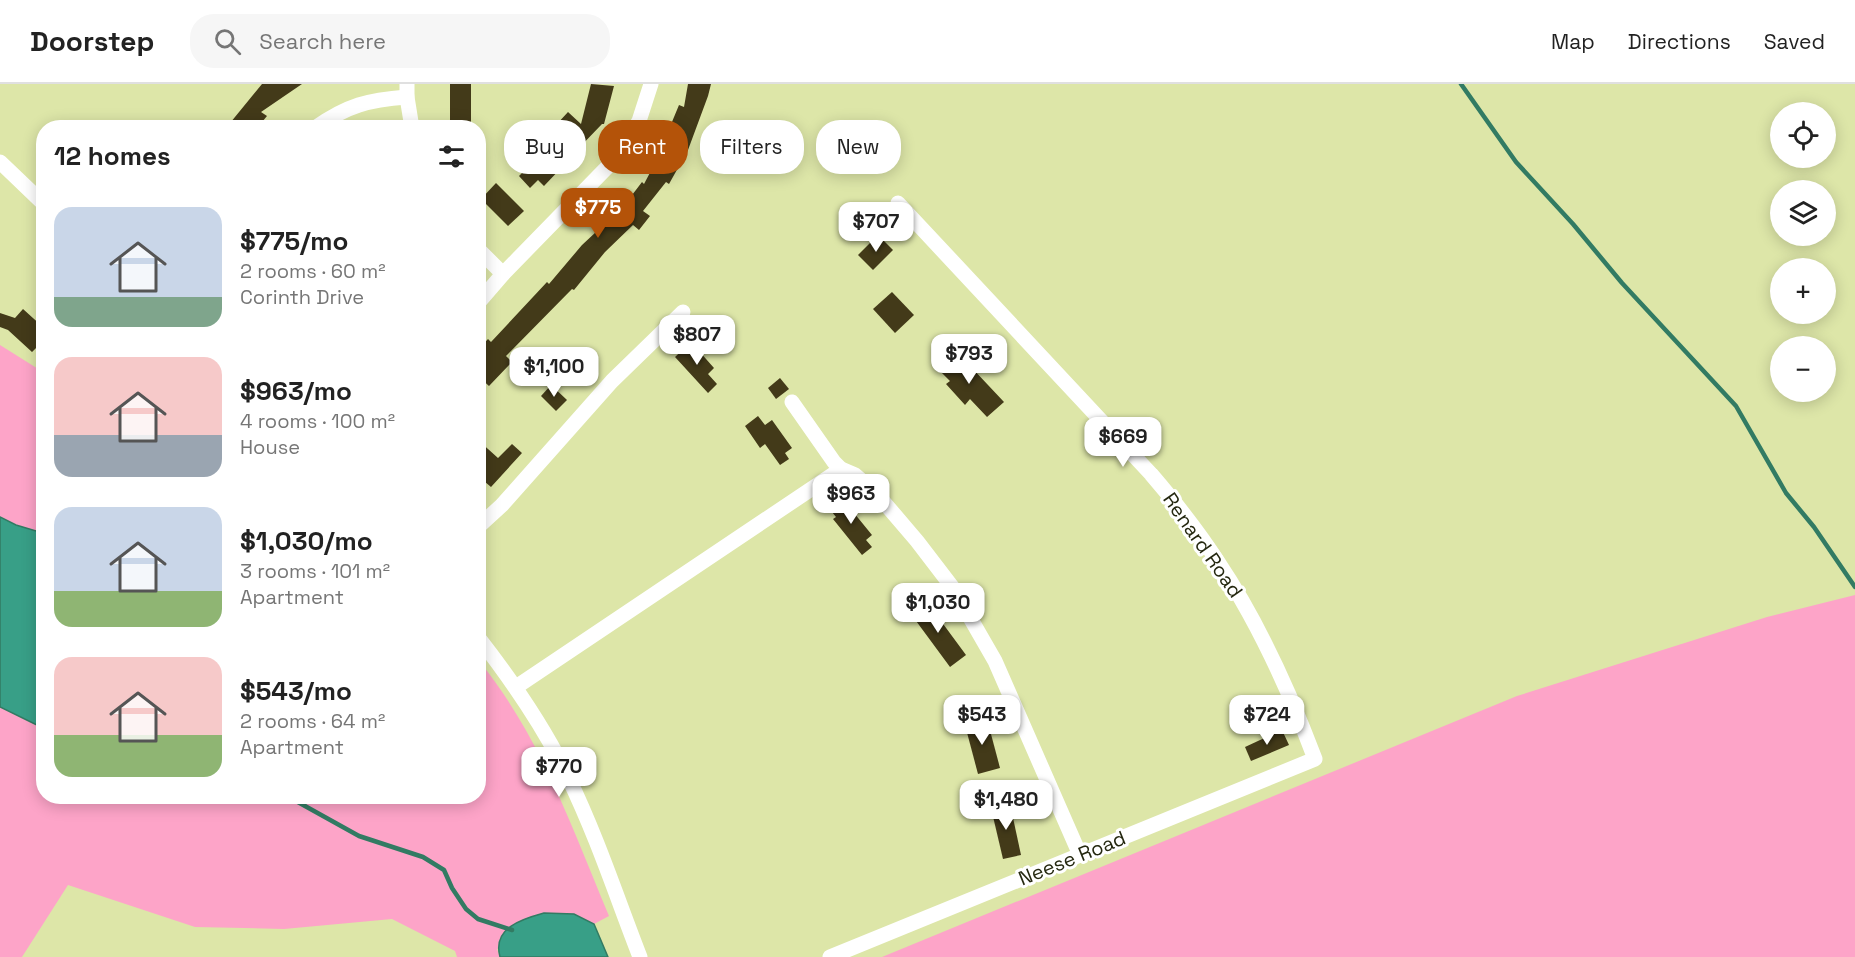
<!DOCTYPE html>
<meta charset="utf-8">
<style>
body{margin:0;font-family:"Space Grotesk",sans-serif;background:#f6f6f6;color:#222;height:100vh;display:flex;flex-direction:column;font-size:22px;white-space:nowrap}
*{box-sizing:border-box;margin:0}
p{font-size:20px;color:#767676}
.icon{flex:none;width:33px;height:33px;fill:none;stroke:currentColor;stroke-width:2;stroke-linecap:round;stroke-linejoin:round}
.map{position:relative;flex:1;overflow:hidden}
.panel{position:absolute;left:36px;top:36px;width:450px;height:684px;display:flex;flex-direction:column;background:#fff;border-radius:24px;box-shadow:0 3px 15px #0003}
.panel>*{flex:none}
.top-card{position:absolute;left:504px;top:36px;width:570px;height:54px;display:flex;gap:12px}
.controls{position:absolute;left:1770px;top:18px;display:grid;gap:12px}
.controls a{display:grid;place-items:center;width:66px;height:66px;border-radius:50%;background:#fff;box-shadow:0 3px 15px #0003;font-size:30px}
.price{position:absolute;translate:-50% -51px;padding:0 14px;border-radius:12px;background:#fff;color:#222;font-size:20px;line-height:39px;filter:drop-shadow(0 2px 3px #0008)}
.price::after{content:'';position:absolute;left:50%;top:36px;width:18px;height:14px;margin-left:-9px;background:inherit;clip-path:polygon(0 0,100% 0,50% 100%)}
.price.selected{background:#b45309;color:#fff}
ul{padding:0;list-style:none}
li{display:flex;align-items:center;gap:18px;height:150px;padding:0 18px}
li span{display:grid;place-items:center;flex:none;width:168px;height:120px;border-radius:18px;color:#555}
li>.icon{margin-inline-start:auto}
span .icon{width:72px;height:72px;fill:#fffc;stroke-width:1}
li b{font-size:26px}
h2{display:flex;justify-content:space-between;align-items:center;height:72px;padding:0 18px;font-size:26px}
.chip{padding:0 21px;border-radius:24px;background:#fff;box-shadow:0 3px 15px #0003;font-size:21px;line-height:54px}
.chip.selected{background:#b45309;color:#fff}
header{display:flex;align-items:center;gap:36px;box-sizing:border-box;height:84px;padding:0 30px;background:#fff;border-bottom:2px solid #e0e0e0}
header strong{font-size:28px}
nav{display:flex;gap:33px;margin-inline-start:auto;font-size:21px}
.search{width:420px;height:54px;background:#f6f6f6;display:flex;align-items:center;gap:15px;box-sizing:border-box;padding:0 21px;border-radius:24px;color:#767676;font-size:22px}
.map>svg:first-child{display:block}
</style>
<header>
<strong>Doorstep</strong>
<div class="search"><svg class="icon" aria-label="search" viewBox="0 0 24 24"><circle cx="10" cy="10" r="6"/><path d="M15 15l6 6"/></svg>Search here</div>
<nav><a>Map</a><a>Directions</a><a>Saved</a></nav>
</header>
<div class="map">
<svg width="1855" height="873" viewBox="0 0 1855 873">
<rect width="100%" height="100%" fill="#dde6a8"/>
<!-- green -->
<g fill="#fda4c8">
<polygon points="0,261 43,288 43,449 16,441 0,433"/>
<polygon points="1855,511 1855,873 882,873 1517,612 1767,533"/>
<path d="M479,577C540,651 572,744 609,832L594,840L574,830L497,865L500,873H457L455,867L392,835L284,845L195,843L68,801L22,873H0V623L43,644L44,712H478Z"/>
</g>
<!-- water -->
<g fill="#389f87" stroke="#327b63" stroke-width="1.5">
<polygon points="0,433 16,441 43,449 43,644 0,623"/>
<path d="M544,829L574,830L594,840L608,873H500C492,844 522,835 544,829Z"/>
</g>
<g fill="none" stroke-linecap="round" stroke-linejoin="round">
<!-- stream -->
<g stroke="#327b63" stroke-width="4.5">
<polyline points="1461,0 1516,78 1573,140 1622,199 1736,322 1786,409 1814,443 1855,503"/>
<polyline points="287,712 359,752 423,773 444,786 452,804 466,825 478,835 512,846"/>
</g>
</g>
<!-- building -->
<g fill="#433a19">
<polygon points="262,0 302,0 261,28 267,32 257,44 226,44"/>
<rect x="450" y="0" width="21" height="44"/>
<polygon points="591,0 614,2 604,40 602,40 577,66 571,60 557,76 563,82 544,102 538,96 530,104 519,92 552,59 545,53 568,28 581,40"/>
<polygon points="688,0 711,0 708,12 688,66 669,100 666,98 643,127 650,132 639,146 633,141 605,168 574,206 572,205 506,272 512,278 489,302 478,292 478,266 488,255 491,258 547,198 549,200 582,161 611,134 613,136 642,98 644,100 670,51 667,50 679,21 684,23"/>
<polygon points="496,99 524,127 508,142 481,115"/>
<polygon points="878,151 893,166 873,186 858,171"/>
<polygon points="892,208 914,231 895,249 873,225"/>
<polygon points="23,225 44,244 44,256 32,268 8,246 0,243 0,229 15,234"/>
<polygon points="691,258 714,284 708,290 717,300 708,309 675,273"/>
<polygon points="956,267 1004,318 987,333 970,315 965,321 946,300 950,297 937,284"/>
<polygon points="780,294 789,305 776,315 768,304"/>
<polygon points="551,301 567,316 556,327 541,312"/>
<polygon points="758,332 765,341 772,336 792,364 785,369 789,375 780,381 765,360 760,364 745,342"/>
<polygon points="478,356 498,374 512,360 522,369 491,403 478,392"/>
<polygon points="841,413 872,451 866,456 872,463 862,471 833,435 836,433 828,423"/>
<polygon points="921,517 935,535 938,533 966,571 950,583 908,526"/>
<polygon points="987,635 1000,684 978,690 965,641"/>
<polygon points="1282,646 1289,661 1251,677 1245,663"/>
<polygon points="1010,720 1021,771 1003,775 991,724"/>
</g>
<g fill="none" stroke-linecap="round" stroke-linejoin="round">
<!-- minor -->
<g stroke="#fff" stroke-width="15">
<polyline points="407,0 407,13 412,44"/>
<path d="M315,44C348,21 368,16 407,13"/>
<polyline points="0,78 44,120"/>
<polyline points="478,165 503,190"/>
<polyline points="478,219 503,190 621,69 639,37 651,0"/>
<polyline points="792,318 834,378 841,385 855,391 876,409 917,457 953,504 995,577 1080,771"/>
<polyline points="478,443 502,421 612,297 683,228"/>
<path d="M478,553C513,598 545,644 569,695C597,753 617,814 640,873"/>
<polyline points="516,603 841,385"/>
<path d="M830,873L1315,675C1289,606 1259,539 1218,478C1198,447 1175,418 1151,390L898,119"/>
</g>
</g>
<g text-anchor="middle" stroke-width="6" stroke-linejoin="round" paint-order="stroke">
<!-- street labels -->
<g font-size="20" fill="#252810" stroke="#fff">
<text transform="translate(1203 461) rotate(55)" y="7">Renard Road</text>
<text transform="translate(1072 774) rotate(-22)" y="7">Neese Road</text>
</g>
</g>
</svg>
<div class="controls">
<a><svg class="icon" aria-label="locate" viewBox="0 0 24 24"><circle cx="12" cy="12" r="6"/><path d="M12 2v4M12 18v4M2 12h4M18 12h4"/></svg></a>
<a><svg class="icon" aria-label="layers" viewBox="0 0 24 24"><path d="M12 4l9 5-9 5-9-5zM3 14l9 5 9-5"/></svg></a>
<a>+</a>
<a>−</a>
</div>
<b class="price selected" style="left:598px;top:155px">$775</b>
<b class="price" style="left:876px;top:169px">$707</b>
<b class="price" style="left:697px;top:282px">$807</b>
<b class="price" style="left:969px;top:301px">$793</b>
<b class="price" style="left:554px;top:314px">$1,100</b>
<b class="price" style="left:1123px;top:384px">$669</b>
<b class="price" style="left:851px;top:441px">$963</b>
<b class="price" style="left:938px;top:550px">$1,030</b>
<b class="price" style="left:982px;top:662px">$543</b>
<b class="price" style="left:1267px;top:662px">$724</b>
<b class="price" style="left:559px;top:714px">$770</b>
<b class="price" style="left:1006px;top:747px">$1,480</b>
<div class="top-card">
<a class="chip">Buy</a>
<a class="chip selected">Rent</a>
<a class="chip">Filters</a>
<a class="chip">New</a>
</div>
<section class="panel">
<h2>12 homes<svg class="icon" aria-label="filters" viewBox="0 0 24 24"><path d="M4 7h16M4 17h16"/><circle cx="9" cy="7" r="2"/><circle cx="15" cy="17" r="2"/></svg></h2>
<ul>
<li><span style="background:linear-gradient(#c9d6e8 75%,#7fa58c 0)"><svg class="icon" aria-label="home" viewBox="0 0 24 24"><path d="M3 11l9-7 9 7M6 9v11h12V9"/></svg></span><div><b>$775/mo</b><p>2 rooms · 60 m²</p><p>Corinth Drive</p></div></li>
<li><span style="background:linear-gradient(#f6c9c9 65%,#9aa5b1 0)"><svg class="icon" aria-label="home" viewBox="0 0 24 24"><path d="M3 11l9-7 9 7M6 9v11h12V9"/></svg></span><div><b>$963/mo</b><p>4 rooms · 100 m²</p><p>House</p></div></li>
<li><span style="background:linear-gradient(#c9d6e8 70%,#8fb573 0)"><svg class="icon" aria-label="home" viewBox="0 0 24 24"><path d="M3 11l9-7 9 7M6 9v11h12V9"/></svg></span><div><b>$1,030/mo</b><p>3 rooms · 101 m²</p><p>Apartment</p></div></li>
<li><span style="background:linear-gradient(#f6c9c9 65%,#8fb573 0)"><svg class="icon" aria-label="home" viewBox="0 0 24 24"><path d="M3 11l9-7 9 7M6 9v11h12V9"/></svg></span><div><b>$543/mo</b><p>2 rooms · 64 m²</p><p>Apartment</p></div></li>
</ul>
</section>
</div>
